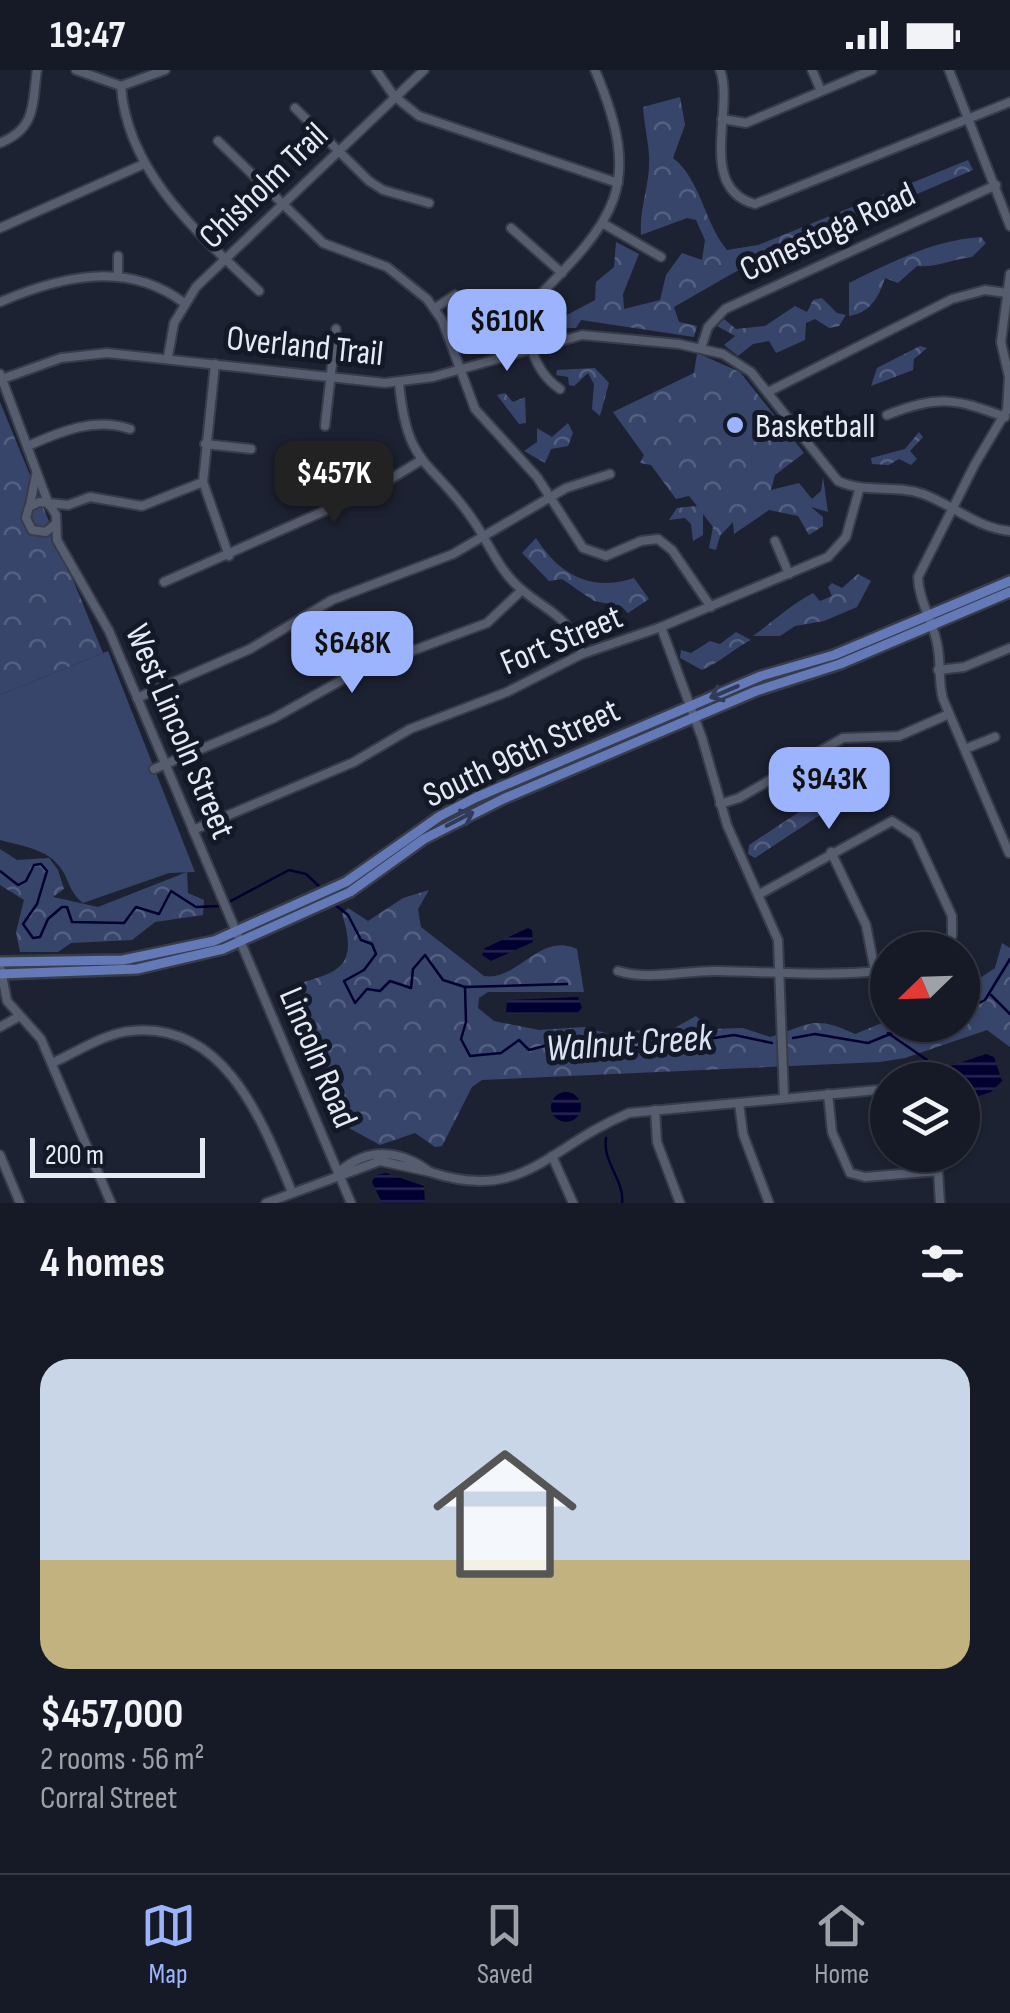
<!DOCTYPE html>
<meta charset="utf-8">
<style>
body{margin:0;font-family:"Sofia Sans Condensed",sans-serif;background:#232732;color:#f1f3f6;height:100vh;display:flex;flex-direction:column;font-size:38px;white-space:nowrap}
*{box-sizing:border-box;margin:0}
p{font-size:32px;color:#9ea1a7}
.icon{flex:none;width:55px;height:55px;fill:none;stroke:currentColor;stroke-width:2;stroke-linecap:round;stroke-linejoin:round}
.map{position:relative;height:1133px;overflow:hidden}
.details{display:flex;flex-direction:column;background:#161a26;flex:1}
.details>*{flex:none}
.needle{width:65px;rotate:247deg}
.controls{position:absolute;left:870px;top:862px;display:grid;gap:20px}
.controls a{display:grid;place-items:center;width:110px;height:110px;border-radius:50%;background:#161a26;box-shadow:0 2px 8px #0004,0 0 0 2px #353843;font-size:50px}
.scale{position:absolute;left:30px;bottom:25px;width:175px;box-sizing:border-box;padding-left:10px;border:5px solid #e6eaf5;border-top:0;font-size:28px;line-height:35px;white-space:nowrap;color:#e6eaf5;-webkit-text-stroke:8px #141928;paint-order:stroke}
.price{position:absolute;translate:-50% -85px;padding:0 22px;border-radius:20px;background:#9bb4fd;color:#111;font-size:32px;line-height:65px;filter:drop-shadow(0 2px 5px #0008)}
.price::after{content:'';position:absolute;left:50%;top:60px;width:30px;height:22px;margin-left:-15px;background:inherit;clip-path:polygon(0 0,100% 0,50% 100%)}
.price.on{background:#222;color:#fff}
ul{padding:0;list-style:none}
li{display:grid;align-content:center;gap:20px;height:530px;padding:0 40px}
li+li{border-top:2px solid #353843}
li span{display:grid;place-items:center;height:310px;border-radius:30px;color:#555}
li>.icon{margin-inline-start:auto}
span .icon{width:180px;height:180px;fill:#fffc;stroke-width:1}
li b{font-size:42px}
h2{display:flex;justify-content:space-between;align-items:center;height:120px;padding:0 40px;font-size:42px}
.status{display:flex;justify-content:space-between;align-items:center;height:70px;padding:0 50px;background:#161a26;direction:ltr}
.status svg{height:28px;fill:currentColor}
.tab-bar{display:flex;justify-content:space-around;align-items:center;height:140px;border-top:2px solid #353843;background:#161a26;font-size:28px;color:#9ea1a7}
.tab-bar a{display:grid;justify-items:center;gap:5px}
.tab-bar .on{color:#9bb4fd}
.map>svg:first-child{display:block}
</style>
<div class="status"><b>19:47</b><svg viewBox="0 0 49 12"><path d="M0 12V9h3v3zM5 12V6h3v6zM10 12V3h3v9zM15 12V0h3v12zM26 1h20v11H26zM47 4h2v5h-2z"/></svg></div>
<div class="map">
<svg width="1010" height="1133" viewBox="0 0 1010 1133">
<defs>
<pattern id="forest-crowns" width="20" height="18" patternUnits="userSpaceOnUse" patternTransform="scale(2.5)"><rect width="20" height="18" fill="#38456b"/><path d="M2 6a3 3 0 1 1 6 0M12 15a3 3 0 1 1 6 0" fill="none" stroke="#556081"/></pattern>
<pattern id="water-rules" width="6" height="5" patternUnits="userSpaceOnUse" patternTransform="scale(2.5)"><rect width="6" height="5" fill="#020030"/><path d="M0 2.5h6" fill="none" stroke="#27254f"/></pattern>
</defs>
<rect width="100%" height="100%" fill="#1d2232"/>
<!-- green -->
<path fill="#38456b" d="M108,581L195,802L169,803L83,833C72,824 71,818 65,805C52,779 25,777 0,770V625Z"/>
<!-- forest -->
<g fill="url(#forest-crowns)">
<path d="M680,27L685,55L673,88C701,110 704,152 727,180L758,175L968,90L973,100L735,202L674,237L679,252L697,256L694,267L581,250L576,258H567L565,246L595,230L596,212L614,197L616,172L639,184L623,224L624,239L660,230L666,205L682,183L702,190L705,170L696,150L687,148L641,165C639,137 651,113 649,85C648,70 644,53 643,37Z"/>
<path d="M981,167L986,173L972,187C951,189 938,198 917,196L898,213L885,208C879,227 870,243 849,246V213C892,192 933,170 981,167Z"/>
<polygon points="822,228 837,243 846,245 839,256 829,258 815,249 806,253 805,270 776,283 769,271 753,274 738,286 724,275 735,266 717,256 724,249 736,259 765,256 795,236 807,242 813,230"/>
<polygon points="920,276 927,278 914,289 913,300 871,316 877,298"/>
<polygon points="697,283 740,302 804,383 775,405 771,420 799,413 812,429 821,421 823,407 828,442 811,437 823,447 823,456 809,465 798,446 769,440 734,464 733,452 720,466 716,480 709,478 713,457 703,444 703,465 693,471 691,454 685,448 669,450 677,438 697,436 689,426 676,429 651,395 640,393 644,385 613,342 694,303"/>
<polygon points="595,298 609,313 600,346 592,339 594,314 588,303 574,316 569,315 568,307 556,305 557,300"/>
<polygon points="505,323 513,332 525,327 526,353 519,354 497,325"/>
<polygon points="0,332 103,583 0,625"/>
<polygon points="568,353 573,363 568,376 551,379 545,393 524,381 537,372 537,358 552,367"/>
<polygon points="919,362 923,367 910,381 917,389 911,395 899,389 889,395 872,394 871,388 905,379"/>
<path d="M536,468C560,506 592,522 634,508L649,529L628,543L621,536L594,531L562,509L549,511L522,483Z"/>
<path d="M858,504L871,511L857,537L824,551L795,556L780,566H753C775,550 789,536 813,523L820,531L832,526L828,517L832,513L842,518Z"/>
<path d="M736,562L751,570C733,579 722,591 702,600L680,588L681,580L691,583L710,571L720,574Z"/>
<polygon points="853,706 861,724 817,747 755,788 748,784 749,775"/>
<polygon points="0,779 17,790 49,788 58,800 64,819 53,827 98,837 187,802 188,823 204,830 203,845 155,852 132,870 71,873 58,882 20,882 16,862 24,830 0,815"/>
<path d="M429,820L418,839L421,857L484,906C517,912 540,861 577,879L584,922H488L479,928L478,938L494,951L539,960L584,957L613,965L647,959L669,961L696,946L710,959L743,958L770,967C810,955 813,944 855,964L887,951L888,955H962L963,919L995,898L1002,873L1010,878V977L987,960L905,988L880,992L482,1010L472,1017L442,1076L435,1077L415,1063L380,1075L338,1052L279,921C326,901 363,909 342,844L348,838L368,851L403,828Z"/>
</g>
<!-- water -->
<g fill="url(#water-rules)">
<polygon points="528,858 532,860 533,872 491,891 482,885 485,878"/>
<polygon points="578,927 582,938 577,943 506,944 507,930"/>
<polygon points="986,984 994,987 1002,1011 991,1022 963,1031 962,1010 939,1010 941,999"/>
<circle cx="566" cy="1037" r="15"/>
<polygon points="386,1103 424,1116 425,1133 382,1133 372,1112 376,1105"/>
</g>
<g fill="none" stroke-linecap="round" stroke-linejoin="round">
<!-- stream -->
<g stroke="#020030" stroke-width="2.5">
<polyline points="0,801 18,815 26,811 34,795 41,794 47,801 37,834 23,854 33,868 40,867 48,849 62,837 67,837 72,852 124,853 136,837 159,844 171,821 196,837 220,836"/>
<polyline points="227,833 289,800 306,804 323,820"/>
<polyline points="334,834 348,845 361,870 372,874 376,884 364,900 344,911 355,933 367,919 380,921 390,911 411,918 413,899 425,885 443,910 465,917 567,914"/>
<polyline points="465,917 466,952 461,969 470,986 501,983 519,970 529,980 552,974 572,980 654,977 734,965 772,973"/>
<polyline points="991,925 1010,944"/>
<polyline points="962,942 985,930 1010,889"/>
<polyline points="888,963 927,990"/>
<polyline points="793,968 815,964 868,973 912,955"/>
<path d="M606,1068C602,1092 625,1111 622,1133"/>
</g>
<defs>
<g id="minor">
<polyline points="76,0 121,16 165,0"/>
<polyline points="376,0 394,26 419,46 618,113"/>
<path d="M720,0C735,38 696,118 755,134L1010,32"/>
<polyline points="812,0 821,21"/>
<polyline points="949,0 1010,156"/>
<path d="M121,16C127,103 200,165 259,221"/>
<polyline points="295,38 369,111 383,120 429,133"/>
<polyline points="722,49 746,53 872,0"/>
<polyline points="218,71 323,173 387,197 427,229 442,250 475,339 537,407 583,478 606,486 641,471 658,469 672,480 711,537"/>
<path d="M0,73C37,58 32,34 37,0"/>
<polyline points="604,154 661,187"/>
<polyline points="0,158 144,94"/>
<polyline points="511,158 562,203"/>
<polyline points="118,186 118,207"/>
<path d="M0,232C61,206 127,190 184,233"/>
<polyline points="435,238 455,225"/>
<polyline points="701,278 708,257 725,239 996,115"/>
<polyline points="168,287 174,253 196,217 424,0"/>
<polyline points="215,294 203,412 229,486"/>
<polyline points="0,304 49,435"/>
<path d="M2,309L61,288L107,283L385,313L433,307L582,265L679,274L723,284L751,302L838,411C866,424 895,414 923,424C953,435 977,458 1010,461"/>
<path d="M399,312C407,400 431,388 473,450C489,473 499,501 521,519C553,546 565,542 582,584"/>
<path d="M560,319C534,302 521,262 532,233C615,149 645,118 595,0"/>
<polyline points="768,322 952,229 985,220 1007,223"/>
<path d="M887,345C939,325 954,328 1005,347"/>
<polyline points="325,356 336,259"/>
<polyline points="205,374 251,379"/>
<path d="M30,375C62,361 95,347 130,359"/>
<polyline points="30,435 36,405"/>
<polyline points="50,435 56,445 57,470 109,561 351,1133"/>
<polyline points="54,455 46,462 32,460 26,448 29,437 39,432 68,435 90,427 142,436 203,412"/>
<polyline points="775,471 789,504"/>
<polyline points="164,512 374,419 420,391"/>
<polyline points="661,557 702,668 727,755 778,870 784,1027"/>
<polyline points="938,600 964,597 1010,578"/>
<polyline points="137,628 250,579 332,530 453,484 566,418 610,404"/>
<polyline points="965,679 995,667"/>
<polyline points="154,699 274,648 358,601 487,553 522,520"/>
<polyline points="720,734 739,728 843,668 899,666 949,644"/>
<polyline points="193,760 354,692 410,659 507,622 582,584 661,557 828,487 846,467 859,420"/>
<polyline points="831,782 866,855 875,901"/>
<path d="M1009,783L943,629C938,611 941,596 938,579C935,553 919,534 918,507L975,394L1007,340L1009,307L1001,272L1010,204"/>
<polyline points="758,825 892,751 915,766 952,846 952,866 944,880"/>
<polyline points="1,900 7,931 41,969 111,1133"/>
<path d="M618,901C650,911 686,900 718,901C775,902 830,907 888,900"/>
<polyline points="0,957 20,946"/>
<path d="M52,993C75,983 105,963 131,961C225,951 262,1051 292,1122"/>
<polyline points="828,1024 832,1062 850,1103 865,1107 938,1101"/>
<polyline points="739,1033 743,1064 769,1133"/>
<polyline points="655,1040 657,1072 680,1133"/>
<polyline points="0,1085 20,1133"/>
<polyline points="937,1085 940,1133"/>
<polyline points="552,1086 573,1133"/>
<path d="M430,1102C524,1133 547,1077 629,1043L888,1019"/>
<path d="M266,1133L380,1091L430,1102C400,1079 367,1077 338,1103"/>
</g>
<g id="major">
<polyline points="0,892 123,890 214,871 346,812 440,746 477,727 761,606 834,585 1010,511"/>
<polyline points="0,904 137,899 223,879 350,822 424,769 503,729 756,621 840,594 1010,522"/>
</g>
</defs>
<!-- minor casing -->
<use href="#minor" stroke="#383c49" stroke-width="12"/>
<!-- major casing -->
<use href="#major" stroke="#383c49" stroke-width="14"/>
<!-- minor -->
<use href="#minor" stroke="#565d6f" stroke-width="8"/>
<!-- major -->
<use href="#major" stroke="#6479b8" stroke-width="9"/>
</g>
<!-- one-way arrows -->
<defs><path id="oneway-shaft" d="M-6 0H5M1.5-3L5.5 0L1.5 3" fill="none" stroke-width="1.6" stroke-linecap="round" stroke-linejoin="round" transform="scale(2.5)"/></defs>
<g stroke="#303b5a">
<use href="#oneway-shaft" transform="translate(724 622) rotate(157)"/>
<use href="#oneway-shaft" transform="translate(460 749) rotate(-27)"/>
</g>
<!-- markers -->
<circle fill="#9bb4fd" stroke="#141928" stroke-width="4" cx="735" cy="355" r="10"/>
<g text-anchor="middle" stroke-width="10" stroke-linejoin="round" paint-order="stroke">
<!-- street labels -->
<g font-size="35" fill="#e6eaf5" stroke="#141928">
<text transform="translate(263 115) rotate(-44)" y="12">Chisholm Trail</text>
<text transform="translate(827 161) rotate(-25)" y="12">Conestoga Road</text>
<text transform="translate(305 275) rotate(6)" y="12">Overland Trail</text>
<text transform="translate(561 569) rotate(-23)" y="12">Fort Street</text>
<text transform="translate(181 661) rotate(67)" y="12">West Lincoln Street</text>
<text transform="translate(521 682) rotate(-25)" y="12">South 96th Street</text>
<text transform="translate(319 987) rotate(67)" y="12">Lincoln Road</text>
</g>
<!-- poi labels -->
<g font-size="35" fill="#e6eaf5" stroke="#141928" text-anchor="start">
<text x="755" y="367">Basketball</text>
</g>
<!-- water labels -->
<g font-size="38" font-style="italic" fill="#dbe2f4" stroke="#141928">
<text transform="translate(629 972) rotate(-4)" y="13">Walnut Creek</text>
</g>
</g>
</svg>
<div class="controls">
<a><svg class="needle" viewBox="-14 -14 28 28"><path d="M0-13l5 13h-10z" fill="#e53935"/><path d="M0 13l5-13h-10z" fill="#9ea1a7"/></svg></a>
<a><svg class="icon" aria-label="layers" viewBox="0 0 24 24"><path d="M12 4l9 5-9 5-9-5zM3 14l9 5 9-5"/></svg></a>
</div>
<div class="scale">200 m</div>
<b class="price" style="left:507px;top:304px">$610K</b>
<b class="price on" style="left:334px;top:456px">$457K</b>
<b class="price" style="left:352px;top:626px">$648K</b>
<b class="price" style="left:829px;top:762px">$943K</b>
</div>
<section class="details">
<h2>4 homes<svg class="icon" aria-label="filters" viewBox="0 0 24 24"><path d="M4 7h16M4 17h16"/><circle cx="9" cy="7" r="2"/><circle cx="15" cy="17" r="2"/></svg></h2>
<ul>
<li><span style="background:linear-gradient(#c9d6e8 65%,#c2b280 0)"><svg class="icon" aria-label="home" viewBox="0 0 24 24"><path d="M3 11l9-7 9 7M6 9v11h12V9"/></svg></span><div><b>$457,000</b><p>2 rooms · 56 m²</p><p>Corral Street</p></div></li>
</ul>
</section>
<nav class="tab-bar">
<a class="on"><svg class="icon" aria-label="map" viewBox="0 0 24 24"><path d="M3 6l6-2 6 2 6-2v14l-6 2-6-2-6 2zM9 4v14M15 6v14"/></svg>Map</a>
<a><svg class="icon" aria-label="saved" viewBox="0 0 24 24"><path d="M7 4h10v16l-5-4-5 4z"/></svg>Saved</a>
<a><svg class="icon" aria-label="home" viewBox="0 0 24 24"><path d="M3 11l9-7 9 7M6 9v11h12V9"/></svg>Home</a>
</nav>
